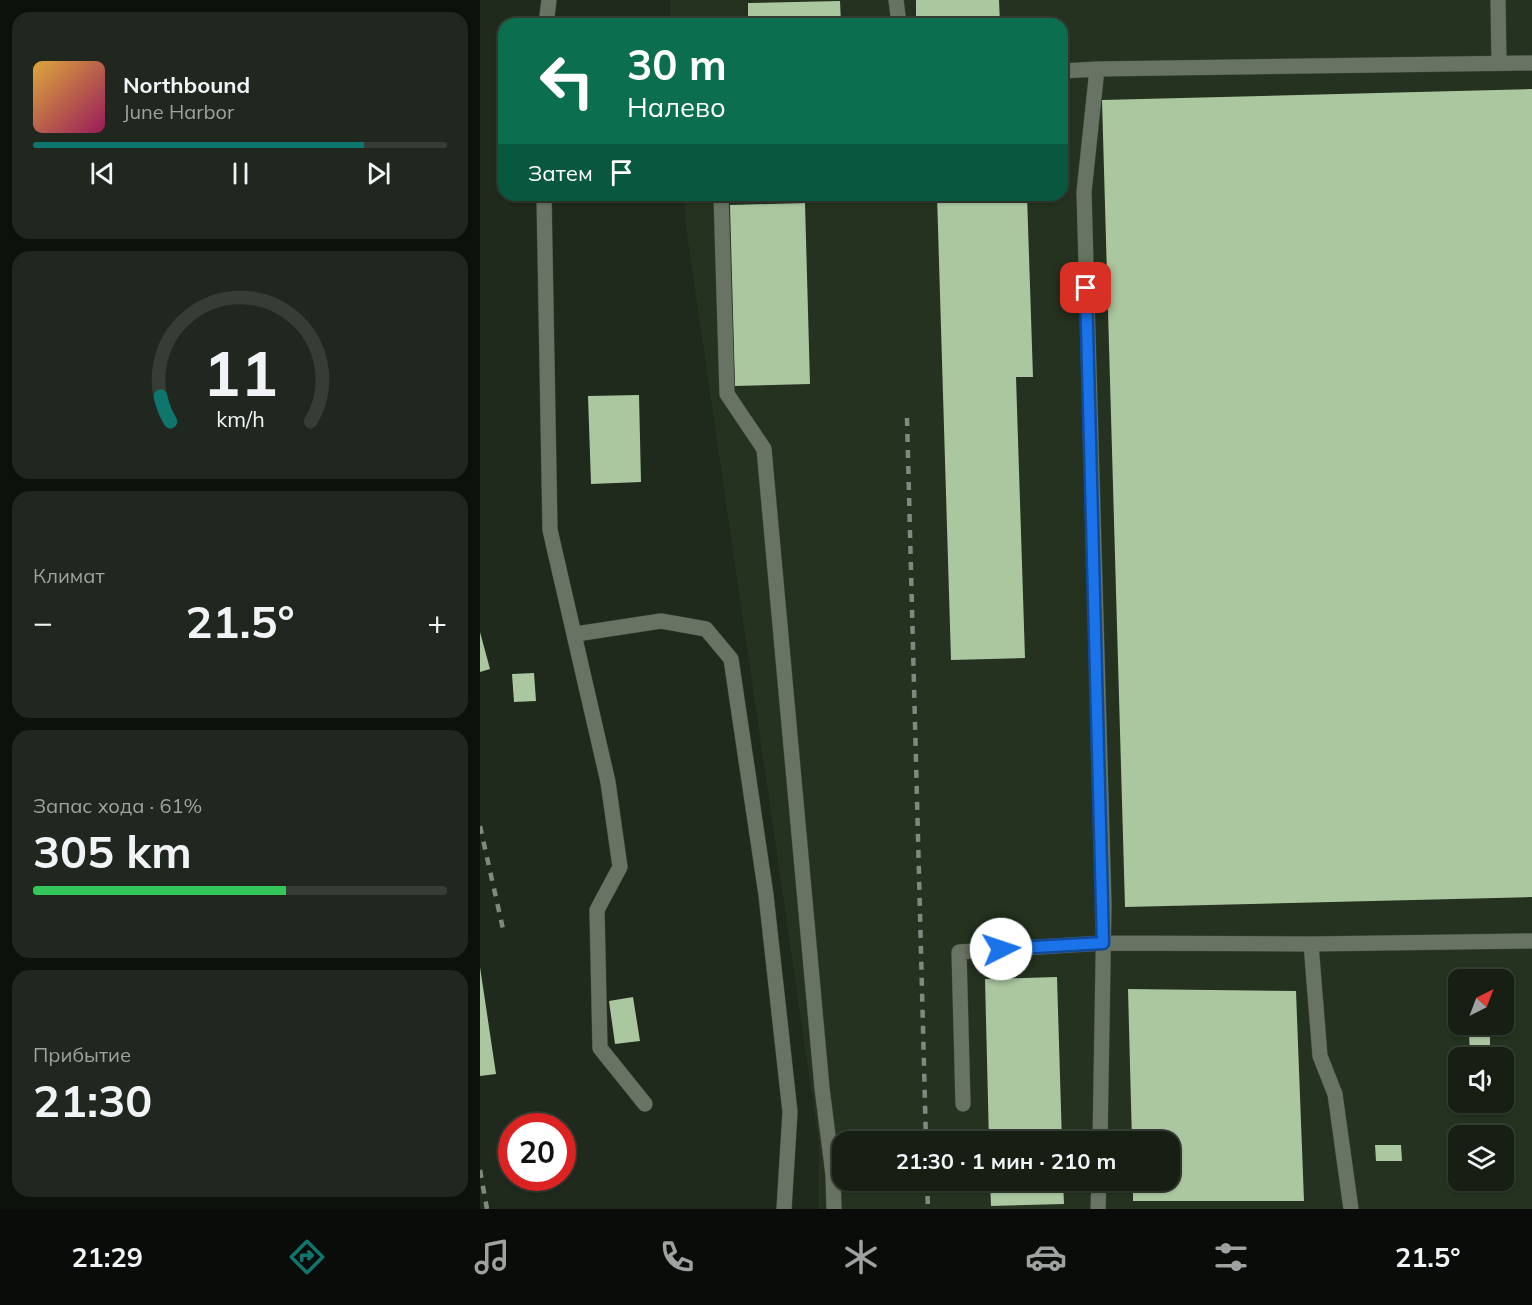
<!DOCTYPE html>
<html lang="ru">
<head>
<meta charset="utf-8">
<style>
	:root { --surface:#171f15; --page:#20271e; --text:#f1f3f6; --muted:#9ea2a0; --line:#363d34; --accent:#0f766e }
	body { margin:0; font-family:Mulish,sans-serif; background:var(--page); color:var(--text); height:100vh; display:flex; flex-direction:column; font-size:22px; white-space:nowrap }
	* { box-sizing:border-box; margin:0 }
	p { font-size:20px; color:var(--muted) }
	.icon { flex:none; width:33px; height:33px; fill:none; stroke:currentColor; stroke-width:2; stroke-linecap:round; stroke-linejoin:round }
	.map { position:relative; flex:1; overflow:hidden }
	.side { display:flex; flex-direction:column; gap:12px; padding:12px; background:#0d110c; width:480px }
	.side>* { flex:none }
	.hud { position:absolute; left:18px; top:18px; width:570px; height:183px; border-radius:18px; box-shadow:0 2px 4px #0004,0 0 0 2px var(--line); background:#0b6e4f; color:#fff; overflow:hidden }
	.needle { width:39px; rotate:42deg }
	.buttons { position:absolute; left:968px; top:969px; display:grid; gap:12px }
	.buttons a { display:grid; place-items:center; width:66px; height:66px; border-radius:12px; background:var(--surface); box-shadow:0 2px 4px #0004,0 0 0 2px var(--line); font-size:30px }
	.speed { position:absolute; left:18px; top:1113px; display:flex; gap:12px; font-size:30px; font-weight:700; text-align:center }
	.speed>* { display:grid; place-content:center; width:78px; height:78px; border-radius:50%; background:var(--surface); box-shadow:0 2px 4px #0004,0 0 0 2px var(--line); line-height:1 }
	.speed .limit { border:9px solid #d22; background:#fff; color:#111 }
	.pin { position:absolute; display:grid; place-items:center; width:51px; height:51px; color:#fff; margin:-26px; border-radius:12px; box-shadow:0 3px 9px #0006 }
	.me { position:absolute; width:66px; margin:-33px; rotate:86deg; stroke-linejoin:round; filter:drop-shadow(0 0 4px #0008) }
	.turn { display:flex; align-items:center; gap:21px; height:126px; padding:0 30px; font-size:27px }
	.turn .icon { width:78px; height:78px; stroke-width:2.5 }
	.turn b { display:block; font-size:42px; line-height:51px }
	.then { display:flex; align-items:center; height:57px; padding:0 30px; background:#0003; gap:12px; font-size:22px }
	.big { font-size:45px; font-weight:700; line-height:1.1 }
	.side .widget { flex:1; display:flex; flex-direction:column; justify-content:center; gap:9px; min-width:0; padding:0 21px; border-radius:18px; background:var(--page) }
	.side .dial { align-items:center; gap:0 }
	.dial svg { height:156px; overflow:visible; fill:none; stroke:var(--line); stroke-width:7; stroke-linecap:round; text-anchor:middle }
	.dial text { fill:var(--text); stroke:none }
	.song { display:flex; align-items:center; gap:18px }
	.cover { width:72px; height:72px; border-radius:9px; background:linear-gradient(135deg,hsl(40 70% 55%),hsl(330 70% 35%)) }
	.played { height:6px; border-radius:3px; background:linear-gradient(90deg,var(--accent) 80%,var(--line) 80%) }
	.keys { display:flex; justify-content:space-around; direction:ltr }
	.heat { display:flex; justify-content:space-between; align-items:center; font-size:33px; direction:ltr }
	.charge { height:9px; border-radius:4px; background:linear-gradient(90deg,#34c759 61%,var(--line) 0) }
	.trip { position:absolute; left:352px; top:1131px; width:348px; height:60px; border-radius:18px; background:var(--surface); box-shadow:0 2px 4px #0004,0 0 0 2px var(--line); font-weight:700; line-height:60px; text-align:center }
	.tabs { display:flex; height:96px; justify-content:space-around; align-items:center; background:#090c08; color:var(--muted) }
	.tabs .icon { width:42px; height:42px }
	.tabs .active { color:var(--accent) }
	.tabs b { font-size:27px; color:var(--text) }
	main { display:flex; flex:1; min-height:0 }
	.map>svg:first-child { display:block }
	.built { fill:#24321f; fill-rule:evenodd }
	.building { fill:#abc7a0 }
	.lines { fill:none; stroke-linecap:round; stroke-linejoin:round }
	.minor-casing { stroke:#3c463a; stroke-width:16 }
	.minor { stroke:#687363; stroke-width:15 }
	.rail { stroke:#81897f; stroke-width:4.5; stroke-dasharray:8 8; stroke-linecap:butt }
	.route-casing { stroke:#114b97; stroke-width:15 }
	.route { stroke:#1a73e8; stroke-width:10 }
</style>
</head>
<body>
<main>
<section class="side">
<div class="widget">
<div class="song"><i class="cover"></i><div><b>Northbound</b><p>June Harbor</p></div></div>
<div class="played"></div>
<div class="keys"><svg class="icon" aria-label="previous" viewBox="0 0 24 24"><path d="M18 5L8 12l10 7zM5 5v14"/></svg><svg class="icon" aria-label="pause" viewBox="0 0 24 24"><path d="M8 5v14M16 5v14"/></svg><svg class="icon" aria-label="next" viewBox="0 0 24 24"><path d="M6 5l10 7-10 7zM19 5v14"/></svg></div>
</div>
<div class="widget dial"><svg viewBox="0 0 100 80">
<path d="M14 69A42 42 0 1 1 86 69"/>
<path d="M14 69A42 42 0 0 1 9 56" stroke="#0f766e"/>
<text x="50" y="56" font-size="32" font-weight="700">11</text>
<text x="50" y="72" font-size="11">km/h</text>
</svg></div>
<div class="widget"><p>Климат</p>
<div class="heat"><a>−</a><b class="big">21.5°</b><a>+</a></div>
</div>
<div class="widget"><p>Запас хода · 61%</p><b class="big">305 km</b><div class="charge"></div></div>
<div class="widget"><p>Прибытие</p><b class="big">21:30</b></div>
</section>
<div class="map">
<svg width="1052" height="1209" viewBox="0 0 1052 1209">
	<rect width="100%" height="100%" fill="#1f291c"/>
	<path class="built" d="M190 0H1052V1209H339V1144L206 227 204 195H582V24H191ZM978 980H1023V1024H978ZM978 1058H1023V1102H978ZM978 1136H1023V1180H978ZM363 1142H690V1180H363Z"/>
	<path class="building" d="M436 0H519L520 24H436Z
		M360 1 361 24H268V3Z
		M1052 89V897L645 907 622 100Z
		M457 195H547L553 377H536L545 658 471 660Z
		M325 203 330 384 255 386 250 205Z
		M159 395 161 482 111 484 108 396Z
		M0 632 10 669 0 672Z
		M54 673 56 701 34 702 32 674Z
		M0 967 16 1074 0 1076Z
		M577 977 582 1142H509L505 979Z
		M648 989 816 991 824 1201H653V1180H690V1142H652Z
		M153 997 160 1041 135 1044 129 1001Z
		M989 1032H1010V1058H990Z
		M895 1145H921L922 1161H896Z
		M510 1180H583L584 1204 511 1206Z"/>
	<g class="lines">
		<g class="minor-casing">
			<path id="minor" d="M416 0 419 24
				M1018 0 1019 62
				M66 24 69 0
				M582 71 617 69
				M64 195 70 530 128 782 140 867 117 910 120 1048 165 1104
				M241 195 247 394 284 449 342 1088 353 1175 354 1209
				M96 634 181 621 226 629 251 659 286 895 310 1112 304 1209
				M831 944 840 1056 855 1094 871 1209
				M483 1104 479 952 623 943 831 944 1052 941
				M620 1142 624 905 604 192 617 69 1052 63
				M618 1209 619 1180"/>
		</g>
		<use href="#minor" class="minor"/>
		<path class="rail" d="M427 418 446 1142
			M0 826 23 929
			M0 1170 7 1209
			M447 1180 448 1209"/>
	</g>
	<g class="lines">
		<g class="route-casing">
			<path id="route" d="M521 949 623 943 606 288"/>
		</g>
		<use href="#route" class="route"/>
	</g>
</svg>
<div class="buttons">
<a><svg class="needle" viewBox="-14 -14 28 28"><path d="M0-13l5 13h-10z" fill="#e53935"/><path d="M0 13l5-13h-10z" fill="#9ea2a0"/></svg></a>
<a><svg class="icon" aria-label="sound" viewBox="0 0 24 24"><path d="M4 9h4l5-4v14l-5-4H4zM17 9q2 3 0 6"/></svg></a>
<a><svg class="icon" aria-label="layers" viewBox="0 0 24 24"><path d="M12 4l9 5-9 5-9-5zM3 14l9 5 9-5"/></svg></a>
</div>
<div class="speed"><div class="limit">20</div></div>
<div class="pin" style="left:606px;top:288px;background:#d93025"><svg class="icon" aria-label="arrive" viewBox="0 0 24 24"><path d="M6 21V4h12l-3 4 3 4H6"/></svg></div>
<svg class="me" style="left:521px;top:949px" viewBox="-20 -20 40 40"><circle r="19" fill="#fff"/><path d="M0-13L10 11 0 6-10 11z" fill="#1a73e8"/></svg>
<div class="trip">21:30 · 1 мин · 210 m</div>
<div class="hud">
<div class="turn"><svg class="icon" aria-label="left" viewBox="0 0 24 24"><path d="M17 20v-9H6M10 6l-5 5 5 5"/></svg><div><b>30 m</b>Налево</div></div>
<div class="then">Затем<svg class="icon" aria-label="arrive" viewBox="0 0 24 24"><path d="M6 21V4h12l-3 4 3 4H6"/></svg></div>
</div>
</div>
</main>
<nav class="tabs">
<b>21:29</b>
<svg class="icon active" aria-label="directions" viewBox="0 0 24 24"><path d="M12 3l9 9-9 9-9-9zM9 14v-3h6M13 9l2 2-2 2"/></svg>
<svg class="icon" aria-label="music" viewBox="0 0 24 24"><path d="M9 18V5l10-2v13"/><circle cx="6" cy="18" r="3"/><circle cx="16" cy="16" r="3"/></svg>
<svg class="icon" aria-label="phone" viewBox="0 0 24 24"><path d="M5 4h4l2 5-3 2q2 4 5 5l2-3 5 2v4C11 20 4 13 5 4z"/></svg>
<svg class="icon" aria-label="climate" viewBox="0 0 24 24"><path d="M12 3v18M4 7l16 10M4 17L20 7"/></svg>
<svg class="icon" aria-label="car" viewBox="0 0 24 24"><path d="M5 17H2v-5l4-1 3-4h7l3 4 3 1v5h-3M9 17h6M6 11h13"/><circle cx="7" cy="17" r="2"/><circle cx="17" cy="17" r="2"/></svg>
<svg class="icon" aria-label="filters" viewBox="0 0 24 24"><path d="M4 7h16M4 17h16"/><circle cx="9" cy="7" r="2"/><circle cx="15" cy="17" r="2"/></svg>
<b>21.5°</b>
</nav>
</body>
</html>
